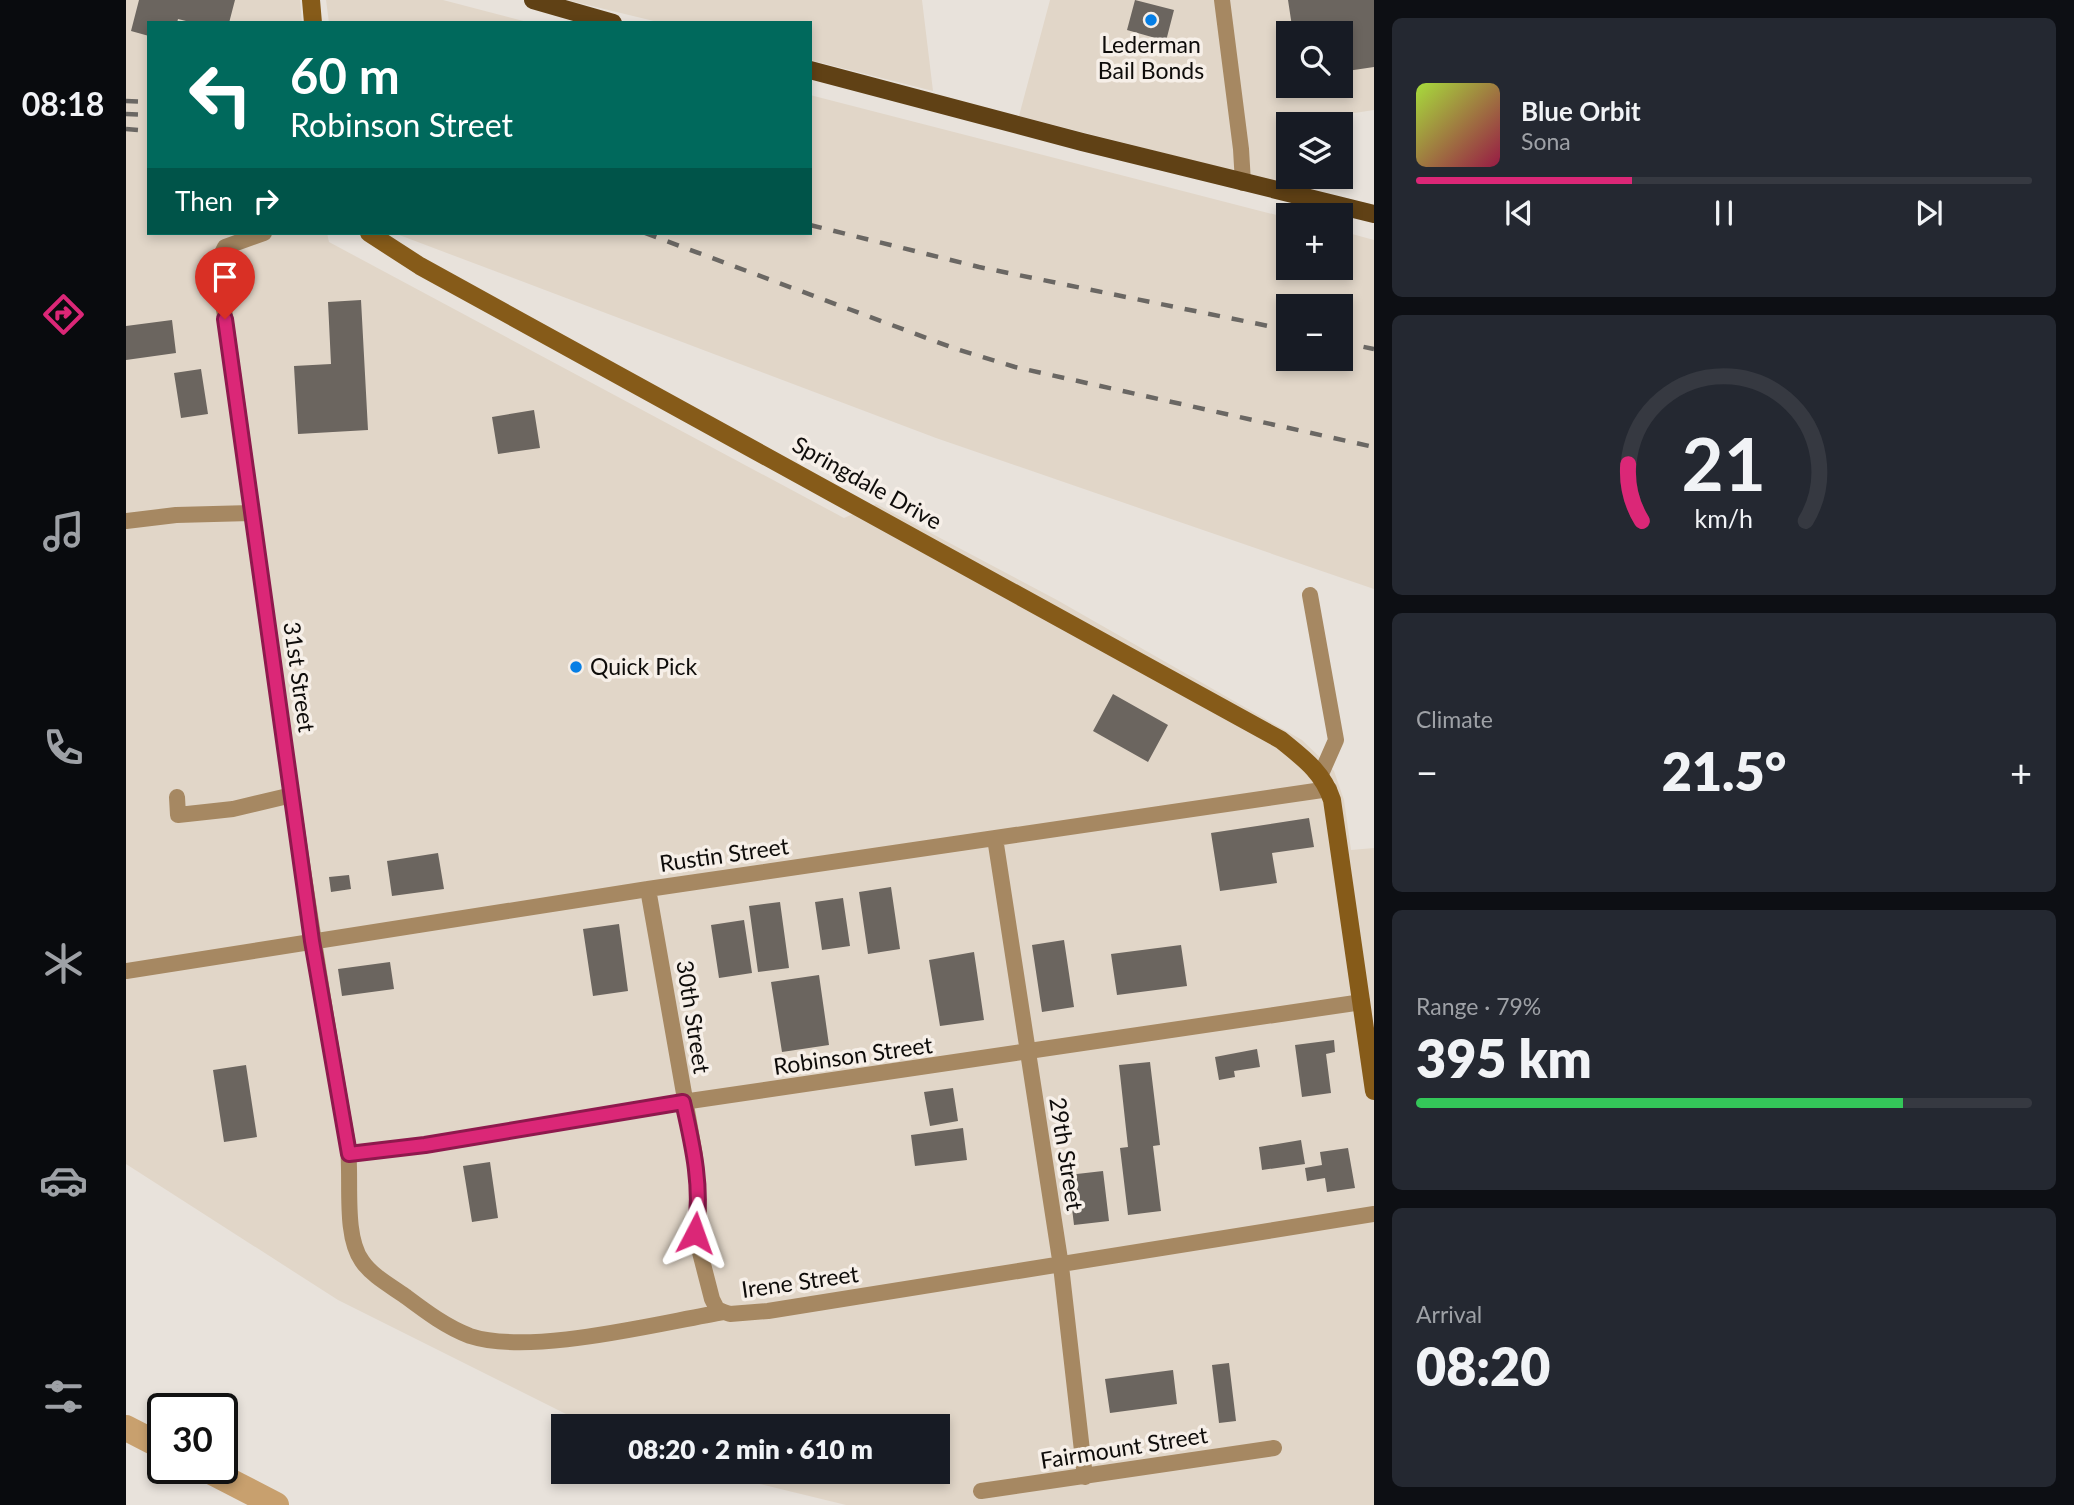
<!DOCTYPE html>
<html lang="en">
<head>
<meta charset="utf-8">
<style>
	:root { --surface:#171b24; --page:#242831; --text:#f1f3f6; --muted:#9ea1a6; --line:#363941; --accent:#db2777 }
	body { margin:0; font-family:Lato,sans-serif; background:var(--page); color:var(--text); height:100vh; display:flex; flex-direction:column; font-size:26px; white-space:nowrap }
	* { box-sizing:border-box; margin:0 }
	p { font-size:23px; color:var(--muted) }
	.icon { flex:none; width:38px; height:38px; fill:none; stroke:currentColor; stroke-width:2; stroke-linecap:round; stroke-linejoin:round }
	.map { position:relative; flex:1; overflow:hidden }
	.side { display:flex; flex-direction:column; gap:18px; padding:18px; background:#0d0f14; width:700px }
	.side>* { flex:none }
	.guide { position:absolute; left:21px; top:21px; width:665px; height:214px; border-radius:0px; box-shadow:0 4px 10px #0003; background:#00695c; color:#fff; overflow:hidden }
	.buttons { position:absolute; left:1150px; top:21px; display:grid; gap:14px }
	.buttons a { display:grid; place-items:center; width:77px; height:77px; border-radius:0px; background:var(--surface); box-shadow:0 4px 10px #0003; font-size:35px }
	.speed { position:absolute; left:21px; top:1393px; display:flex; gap:14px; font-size:35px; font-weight:700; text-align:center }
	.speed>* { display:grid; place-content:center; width:91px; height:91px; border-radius:50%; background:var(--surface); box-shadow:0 4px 10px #0003; line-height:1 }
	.speed .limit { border:4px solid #111; border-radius:10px; background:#fff; color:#111 }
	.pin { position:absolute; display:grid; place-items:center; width:60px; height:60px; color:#fff; margin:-72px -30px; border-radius:50% 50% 50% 0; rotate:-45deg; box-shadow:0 0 7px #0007 }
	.pin .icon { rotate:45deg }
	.me { position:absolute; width:77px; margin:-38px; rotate:4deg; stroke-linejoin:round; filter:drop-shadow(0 0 5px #0008) }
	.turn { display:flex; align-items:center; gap:24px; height:147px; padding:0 28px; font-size:32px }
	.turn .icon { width:91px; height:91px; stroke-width:2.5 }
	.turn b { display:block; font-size:49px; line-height:60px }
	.then { display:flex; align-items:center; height:66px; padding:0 28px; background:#0003; gap:14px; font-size:26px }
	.big { font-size:52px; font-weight:800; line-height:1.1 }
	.side .tile { flex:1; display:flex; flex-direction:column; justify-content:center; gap:10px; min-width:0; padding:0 24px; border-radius:10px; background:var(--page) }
	.side .dial { align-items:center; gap:0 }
	.dial svg { height:182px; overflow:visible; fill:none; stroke:var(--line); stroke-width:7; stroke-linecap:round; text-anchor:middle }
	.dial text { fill:var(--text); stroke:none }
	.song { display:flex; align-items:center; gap:21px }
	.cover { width:84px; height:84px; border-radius:10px; background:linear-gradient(135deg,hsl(80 70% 55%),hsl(340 70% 35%)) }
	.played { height:7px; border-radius:4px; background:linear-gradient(90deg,var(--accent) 35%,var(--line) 35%) }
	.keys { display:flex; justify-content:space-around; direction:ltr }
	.heat { display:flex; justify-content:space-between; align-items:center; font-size:38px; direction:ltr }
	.charge { height:10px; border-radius:5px; background:linear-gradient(90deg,#34c759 79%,var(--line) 0) }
	.trip { position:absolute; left:425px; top:1414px; width:399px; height:70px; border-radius:0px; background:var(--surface); box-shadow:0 4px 10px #0003; font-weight:800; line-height:70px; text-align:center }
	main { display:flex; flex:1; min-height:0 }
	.dock { display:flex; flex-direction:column; width:126px; justify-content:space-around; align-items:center; background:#090b0e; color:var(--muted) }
	.dock .icon { width:49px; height:49px }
	.dock .on { color:var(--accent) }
	.dock b { font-size:32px; color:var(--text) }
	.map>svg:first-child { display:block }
	.built { fill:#e1d6c8; fill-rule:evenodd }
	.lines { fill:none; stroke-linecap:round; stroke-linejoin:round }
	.river { stroke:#c8a06e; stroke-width:26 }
	.building { fill:#6b655f }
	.street { stroke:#a68862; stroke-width:16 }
	.secondary { stroke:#865b19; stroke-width:18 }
	.primary { stroke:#604115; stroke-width:18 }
	.rail { stroke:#6a6763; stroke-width:4.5; stroke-dasharray:12 12; stroke-linecap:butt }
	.route-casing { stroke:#8e194d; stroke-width:18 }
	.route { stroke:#db2777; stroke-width:12 }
	.poi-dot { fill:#057ee5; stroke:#f6efe8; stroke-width:2.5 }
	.labels { text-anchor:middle; stroke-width:7; stroke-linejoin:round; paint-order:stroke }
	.poi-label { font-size:23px; fill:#0e0c0a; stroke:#f6efe8 }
	.street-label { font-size:23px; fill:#0e0c0a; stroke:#f6efe8 }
</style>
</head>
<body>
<main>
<nav class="dock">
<b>08:18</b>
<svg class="icon on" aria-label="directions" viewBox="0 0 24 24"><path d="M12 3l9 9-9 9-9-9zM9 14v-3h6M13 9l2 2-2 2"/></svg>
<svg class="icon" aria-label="music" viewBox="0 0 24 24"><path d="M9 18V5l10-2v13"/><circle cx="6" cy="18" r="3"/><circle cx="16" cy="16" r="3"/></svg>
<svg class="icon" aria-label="phone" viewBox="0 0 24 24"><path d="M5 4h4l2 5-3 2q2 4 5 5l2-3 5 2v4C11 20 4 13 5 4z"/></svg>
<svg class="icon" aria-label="climate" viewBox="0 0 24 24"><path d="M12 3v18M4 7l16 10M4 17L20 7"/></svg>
<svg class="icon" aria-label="car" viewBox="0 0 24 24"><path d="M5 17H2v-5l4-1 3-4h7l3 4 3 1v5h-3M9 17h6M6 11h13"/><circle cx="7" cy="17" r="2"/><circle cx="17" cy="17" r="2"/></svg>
<svg class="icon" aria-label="filters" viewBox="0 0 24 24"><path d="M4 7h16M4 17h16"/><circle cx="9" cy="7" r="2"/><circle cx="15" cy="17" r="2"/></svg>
</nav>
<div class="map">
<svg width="1248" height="1505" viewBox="0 0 1248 1505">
	<rect width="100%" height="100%" fill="#e8e2db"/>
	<path class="built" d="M0 0H174L176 23H23V233H201L203 242 718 518 750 504 931 600 1176 740 1208 771 1218 800 1225 850 1248 848V1505H720L585 1472H812V1426H464L212 1300 0 1164Z
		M200 0H317L405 23H203Z
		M441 0H796L807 91 684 60V23H536Z
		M924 0H1248V110L1150 125 1155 183 893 116ZM1162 33H1214V86H1162Z
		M684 95 1162 218V268H1214L1215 231 1248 240V589L810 438 268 233H684ZM1214 306V359H1162V306Z"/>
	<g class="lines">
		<path class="river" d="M0 1428 37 1447
			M78 1468 150 1505"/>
	</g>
	<path class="building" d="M13 0H109L103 23H68L52 19 51 23H23V36L5 31Z
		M1009 0 1048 10 1040 41 1001 30Z
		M1162 0H1248V67L1214 72V33H1167Z
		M235 300 242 430 172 434 168 366 205 364 202 302Z
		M46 320 50 353 0 360V326Z
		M75 369 82 414 55 418 48 373Z
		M408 410 414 448 372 454 366 417Z
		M987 694 1042 725 1022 762 967 731Z
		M1183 818 1188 847 1146 853 1151 883 1094 891 1085 833Z
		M312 853 318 889 266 896 261 861Z
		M223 875 225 889 205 892 203 877Z
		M765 887 774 949 742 954 733 892Z
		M717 898 724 946 696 950 689 902Z
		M654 902 663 968 632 972 623 906Z
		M618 920 626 973 593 978 585 925Z
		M493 924 502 991 467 996 457 929Z
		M938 940 948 1007 916 1012 906 945Z
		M1055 945 1061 986 991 995 985 954Z
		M848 952 858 1020 814 1026 803 960Z
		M264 962 268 989 216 996 212 969Z
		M693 975 703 1045 656 1052 645 982Z
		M1208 1040 1209 1052 1200 1054 1205 1093 1176 1097 1169 1045Z
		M1131 1049 1134 1067 1108 1071 1109 1077 1093 1080 1089 1057Z
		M1024 1062 1034 1145 1027 1146 1035 1211 1002 1215 994 1148 1002 1147 993 1065Z
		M120 1065 131 1137 98 1142 87 1070Z
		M827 1088 832 1121 804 1126 798 1092Z
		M837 1128 841 1160 789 1166 785 1135Z
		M1175 1140 1179 1164 1136 1170 1133 1147Z
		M1222 1148 1229 1188 1201 1192 1199 1178 1181 1181 1179 1168 1196 1165 1194 1152Z
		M364 1162 372 1218 346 1222 337 1166Z
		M977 1171 983 1221 948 1225 942 1175Z
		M1103 1363 1110 1421 1093 1423 1086 1365Z
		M1047 1370 1051 1404 984 1413 979 1379Z"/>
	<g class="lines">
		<path class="street" d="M1096 0 1115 149 1117 183
			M138 233 99 247 93 259 94 281C135 567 170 854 221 1139 227 1173 216 1233 236 1261 246 1276 265 1286 279 1296 299 1311 320 1327 344 1336 405 1356 532 1323 598 1312L604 1314 642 1311 1248 1214
			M0 521 50 515 125 513
			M1184 595 1210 740 1195 774
			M51 797 52 815 107 809 166 795
			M869 838 935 1266 959 1477
			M522 889 569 1156 573 1211 569 1233 586 1299 591 1309 598 1312
			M0 971 522 889 1203 789
			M223 1154 299 1145 557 1102 1236 1002
			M855 1491 1148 1448"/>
		<path class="secondary" d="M185 0 187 23
			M243 233 294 266 1155 740C1177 758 1197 772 1206 800L1248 1091"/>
		<path class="primary" d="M407 0 487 23
			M684 70 956 142 1248 214"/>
		<path class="rail" d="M0 101 23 102
			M0 114 23 115
			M0 129 23 131
			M684 225 853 267 1162 330
			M519 233 830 349 889 367 1248 447
			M1214 342 1248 349"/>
	</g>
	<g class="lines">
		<g class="route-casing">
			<path id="route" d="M99 319 186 941 223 1154 299 1145 557 1102C567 1146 577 1189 569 1233"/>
		</g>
		<use href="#route" class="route"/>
	</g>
	<g class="poi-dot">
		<circle cx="1025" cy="20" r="7"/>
		<circle cx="450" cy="667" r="7"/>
	</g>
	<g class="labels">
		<g class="poi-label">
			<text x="1025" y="53">Lederman<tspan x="1025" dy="26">Bail Bonds</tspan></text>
			<text x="464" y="675" text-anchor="start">Quick Pick</text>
		</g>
		<g class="street-label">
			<text transform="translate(741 483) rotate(29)" y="8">Springdale Drive</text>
			<text transform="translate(173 677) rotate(82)" y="8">31st Street</text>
			<text transform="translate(598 855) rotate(-8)" y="8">Rustin Street</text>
			<text transform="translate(567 1017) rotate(81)" y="8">30th Street</text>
			<text transform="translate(727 1056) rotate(-8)" y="8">Robinson Street</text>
			<text transform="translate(940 1154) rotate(81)" y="8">29th Street</text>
			<text transform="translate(674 1282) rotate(-8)" y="8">Irene Street</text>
			<text transform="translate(998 1448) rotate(-9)" y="8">Fairmount Street</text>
		</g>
	</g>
</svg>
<div class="buttons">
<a><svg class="icon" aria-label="search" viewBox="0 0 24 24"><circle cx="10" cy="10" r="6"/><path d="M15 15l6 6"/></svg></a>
<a><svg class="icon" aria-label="layers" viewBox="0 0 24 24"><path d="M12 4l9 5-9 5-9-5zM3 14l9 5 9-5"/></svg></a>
<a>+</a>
<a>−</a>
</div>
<div class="speed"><div class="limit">30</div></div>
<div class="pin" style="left:99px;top:319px;background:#d93025"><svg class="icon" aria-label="arrive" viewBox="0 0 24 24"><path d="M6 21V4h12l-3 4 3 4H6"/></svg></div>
<svg class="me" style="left:569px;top:1233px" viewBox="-20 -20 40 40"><path d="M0-17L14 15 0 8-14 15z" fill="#db2777" stroke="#fff" stroke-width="4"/></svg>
<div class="trip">08:20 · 2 min · 610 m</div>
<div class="guide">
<div class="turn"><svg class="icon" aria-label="left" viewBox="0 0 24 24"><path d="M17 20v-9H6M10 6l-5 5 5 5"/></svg><div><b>60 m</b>Robinson Street</div></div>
<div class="then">Then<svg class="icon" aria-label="right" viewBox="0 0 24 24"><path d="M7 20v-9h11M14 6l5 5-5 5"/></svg></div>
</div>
</div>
<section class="side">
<div class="tile">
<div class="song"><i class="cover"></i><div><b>Blue Orbit</b><p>Sona</p></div></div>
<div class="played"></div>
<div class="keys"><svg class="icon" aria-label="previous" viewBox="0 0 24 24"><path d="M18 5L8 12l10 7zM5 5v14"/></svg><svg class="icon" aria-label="pause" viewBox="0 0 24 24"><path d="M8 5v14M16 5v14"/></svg><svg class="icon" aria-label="next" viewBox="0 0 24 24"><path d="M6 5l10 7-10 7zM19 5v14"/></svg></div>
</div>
<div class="tile dial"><svg viewBox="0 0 100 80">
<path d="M14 69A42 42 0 1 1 86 69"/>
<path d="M14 69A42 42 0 0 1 8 44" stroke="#db2777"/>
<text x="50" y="56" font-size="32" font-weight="700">21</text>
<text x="50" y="72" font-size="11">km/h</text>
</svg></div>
<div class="tile"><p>Climate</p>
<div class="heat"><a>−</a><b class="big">21.5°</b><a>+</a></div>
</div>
<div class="tile"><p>Range · 79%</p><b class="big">395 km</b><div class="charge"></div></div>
<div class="tile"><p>Arrival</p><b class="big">08:20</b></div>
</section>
</main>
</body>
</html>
